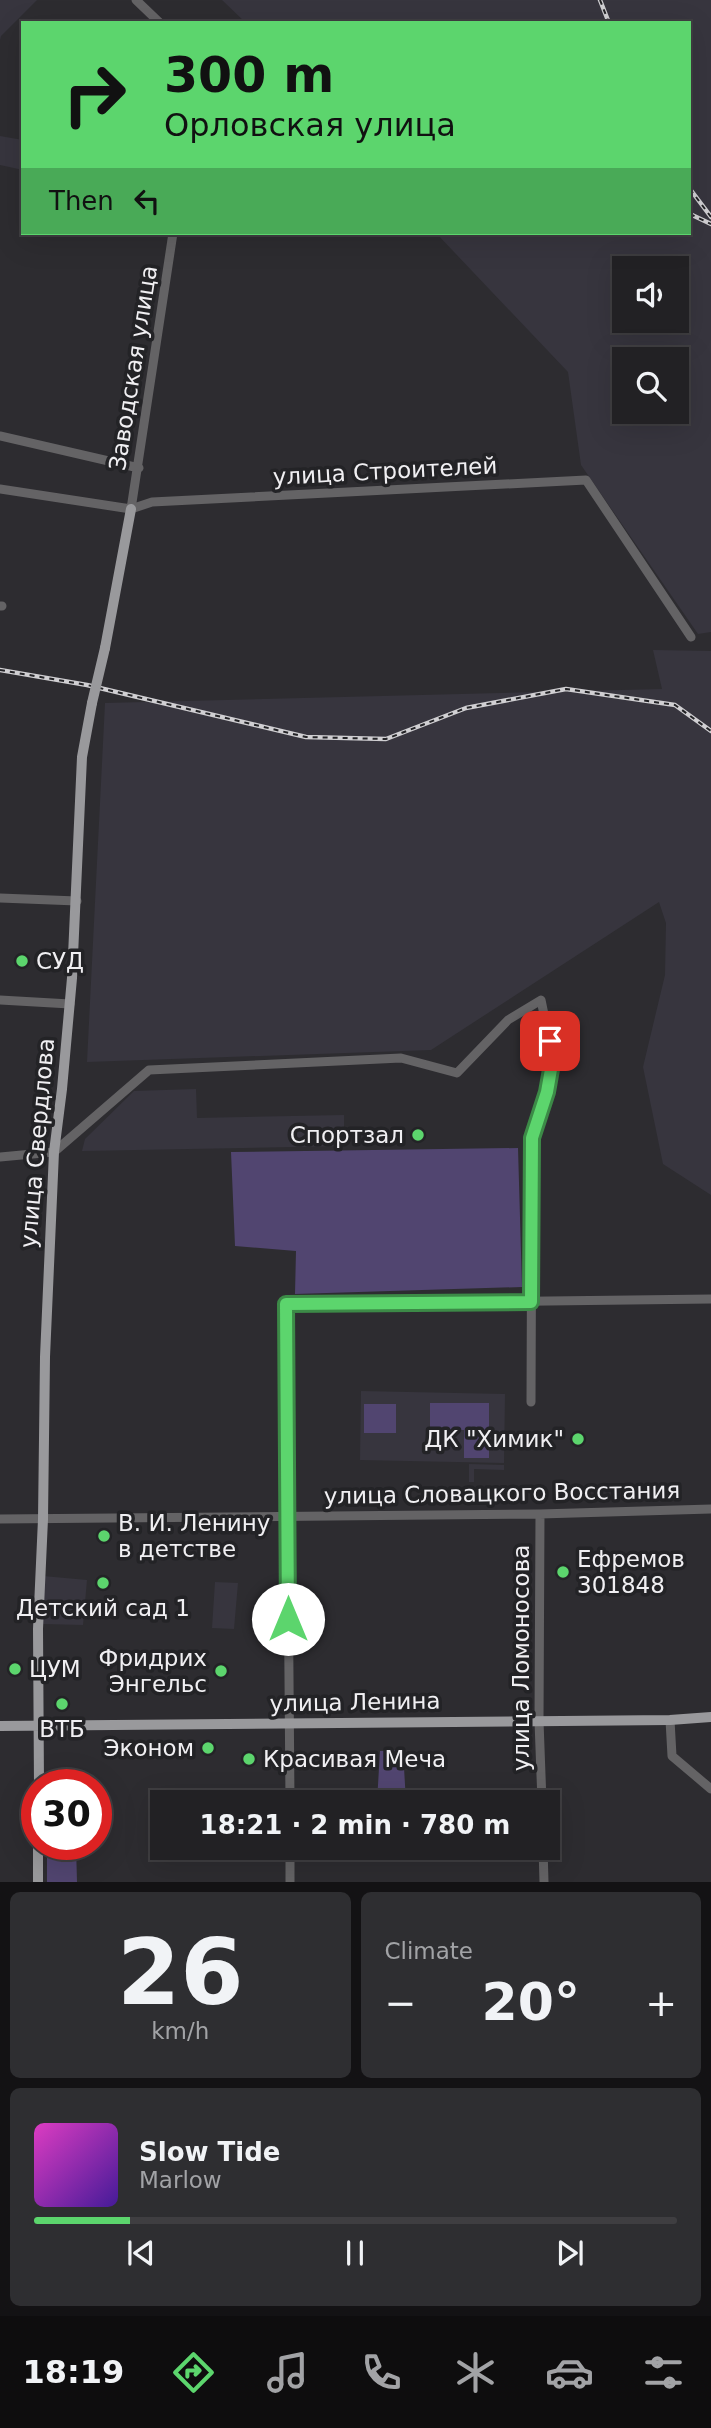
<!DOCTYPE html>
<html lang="en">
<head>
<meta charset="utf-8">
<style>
	:root { --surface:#222124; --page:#2e2e31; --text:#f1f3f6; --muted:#a2a3a6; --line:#3f3e41; --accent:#5cd56d }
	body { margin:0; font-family:"DejaVu Sans",sans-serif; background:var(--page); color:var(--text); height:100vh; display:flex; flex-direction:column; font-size:26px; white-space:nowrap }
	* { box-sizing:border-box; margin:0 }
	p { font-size:23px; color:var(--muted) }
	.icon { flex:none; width:38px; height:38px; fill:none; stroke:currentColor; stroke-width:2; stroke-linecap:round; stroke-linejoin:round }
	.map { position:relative; height:1882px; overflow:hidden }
	.panel { display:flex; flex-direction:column; gap:10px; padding:10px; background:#131214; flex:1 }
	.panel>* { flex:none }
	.guide { position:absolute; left:21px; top:21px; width:670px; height:214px; border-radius:0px; box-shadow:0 7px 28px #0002,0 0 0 2px var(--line); background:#5cd56d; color:#111; overflow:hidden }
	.fabs { position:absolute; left:612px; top:256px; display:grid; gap:14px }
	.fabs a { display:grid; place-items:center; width:77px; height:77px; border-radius:0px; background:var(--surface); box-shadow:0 7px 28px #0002,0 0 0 2px var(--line); font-size:35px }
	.speed { position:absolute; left:21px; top:1769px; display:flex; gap:14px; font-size:35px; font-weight:700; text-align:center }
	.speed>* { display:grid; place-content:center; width:91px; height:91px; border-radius:50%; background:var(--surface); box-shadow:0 7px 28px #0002,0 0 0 2px var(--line); line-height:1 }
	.speed .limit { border:10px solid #d22; background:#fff; color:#111 }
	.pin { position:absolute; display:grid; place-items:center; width:60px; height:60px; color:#fff; margin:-30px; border-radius:14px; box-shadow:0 4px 10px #0006 }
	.me { position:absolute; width:77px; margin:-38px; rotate:0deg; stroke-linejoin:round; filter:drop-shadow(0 0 5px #0008) }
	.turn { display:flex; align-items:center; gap:24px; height:147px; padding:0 28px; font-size:32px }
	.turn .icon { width:91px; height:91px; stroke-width:2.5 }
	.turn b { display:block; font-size:49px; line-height:60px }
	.then { display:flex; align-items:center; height:66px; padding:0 28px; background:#0003; gap:14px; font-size:26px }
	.big { font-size:52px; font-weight:600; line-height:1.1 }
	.panel .widget { flex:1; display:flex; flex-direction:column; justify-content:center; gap:10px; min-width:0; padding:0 24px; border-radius:10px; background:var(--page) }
	.panel .dial { align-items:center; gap:0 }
	.dial b { font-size:91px; line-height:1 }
	.song { display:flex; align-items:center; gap:21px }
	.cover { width:84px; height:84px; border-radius:10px; background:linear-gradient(135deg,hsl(310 70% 55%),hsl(260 70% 35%)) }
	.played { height:7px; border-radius:4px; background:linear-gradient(90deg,var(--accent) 15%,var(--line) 15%) }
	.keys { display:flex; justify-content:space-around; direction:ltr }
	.heat { display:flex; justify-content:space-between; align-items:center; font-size:38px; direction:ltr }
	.panel .tiles { flex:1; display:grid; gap:10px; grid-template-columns:1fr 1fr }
	.widget:last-child { grid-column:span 2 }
	.trip { position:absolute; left:150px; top:1790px; width:410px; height:70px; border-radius:0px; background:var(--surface); box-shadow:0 7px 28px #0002,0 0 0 2px var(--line); font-weight:600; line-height:70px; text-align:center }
	.dock { display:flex; height:112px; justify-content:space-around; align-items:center; background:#0e0d0e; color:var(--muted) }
	.dock .icon { width:49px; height:49px }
	.dock .selected { color:var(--accent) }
	.dock b { font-size:32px; color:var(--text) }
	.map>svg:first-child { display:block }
	.built { fill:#37353e; fill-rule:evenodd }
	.green { fill:#514570 }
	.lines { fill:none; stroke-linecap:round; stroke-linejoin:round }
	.minor { stroke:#646365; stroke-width:9 }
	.major { stroke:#99999c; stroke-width:10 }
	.rail-casing { stroke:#d0cfd2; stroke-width:4.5 }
	.rail { stroke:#232326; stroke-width:2; stroke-dasharray:5; stroke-linecap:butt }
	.major-bridge { stroke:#99999c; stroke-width:10 }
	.route-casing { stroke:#3c8a47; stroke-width:18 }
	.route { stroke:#5cd56d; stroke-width:12 }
	.poi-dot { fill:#5cd56d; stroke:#232326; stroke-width:2.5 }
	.labels { text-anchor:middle; stroke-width:7; stroke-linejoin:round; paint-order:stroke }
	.street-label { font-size:23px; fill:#f0eff2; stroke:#232326 }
	.poi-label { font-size:23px; fill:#f0eff2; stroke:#232326; text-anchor:start }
</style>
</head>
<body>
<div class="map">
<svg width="711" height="1882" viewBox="0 0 711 1882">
	<rect width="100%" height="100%" fill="#2d2c30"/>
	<path class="built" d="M0 0H37L1 36 0 40Z
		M222 0H711V632L698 634 581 465 568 372 436 233H690V23H246ZM625 268H677V320H625ZM625 359H677V411H625Z
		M0 136 23 140V170L0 165Z
		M653 650 711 651V1195L663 1164 643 1067 665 975 666 923 659 902 431 1050 87 1062 105 703 662 689Z
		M196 1089 197 1118 344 1115V1146L82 1151 85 1139 134 1091Z
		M361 1391 505 1394 504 1463 360 1460Z
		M469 1464 504 1465V1470L474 1469V1482H469Z
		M43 1576 87 1580 83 1625 43 1624Z
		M215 1582 238 1583 234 1629 212 1628Z"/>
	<path class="green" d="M518 1148 522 1287 295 1294 296 1251 235 1246 231 1152Z
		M430 1403H489V1458H464V1430H430Z
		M364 1404H396V1433H364Z
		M403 1750 406 1802H377L380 1751Z
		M47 1845H76L77 1882H47Z"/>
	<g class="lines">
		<path class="minor" d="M136 0 160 23
			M0 436 139 468
			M0 489 131 509 152 502 586 480 691 637
			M131 509 173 233
			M0 606H2
			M0 898 77 901
			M0 1000 70 1004
			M0 1157 54 1152 149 1070 401 1058 457 1073 508 1020 541 1000 553 1058 547 1092 532 1137 531 1402
			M540 1514 539 1721 542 1802
			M0 1519 540 1514 711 1509
			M670 1720 672 1756 711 1789
			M290 1802 286 1304 711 1299
			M290 1848V1882
			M543 1848 544 1882"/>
		<path class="major" d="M105 648 131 509
			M0 1726 670 1720 711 1717
			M39 1785 38 1629 43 1519 45 1357 54 1152 62 1089 72 978 82 757 92 703
			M38 1882V1844"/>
		<g class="rail-casing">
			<path id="rail" d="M600 0 609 23
				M690 189 711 217
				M690 214 711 224
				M0 670 87 685 306 737 386 739 466 708 566 689 675 705 711 731"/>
		</g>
		<use href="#rail" class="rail"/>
		<path class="major-bridge" d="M92 703 105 648"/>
	</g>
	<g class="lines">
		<g class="route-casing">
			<path id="route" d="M288 1619 286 1304 531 1302 532 1138 547 1092 553 1058 550 1041"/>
		</g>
		<use href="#route" class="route"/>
	</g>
	<g class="poi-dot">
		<circle cx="22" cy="961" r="7"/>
		<circle cx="418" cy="1135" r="7"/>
		<circle cx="578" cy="1439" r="7"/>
		<circle cx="104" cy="1536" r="7"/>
		<circle cx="563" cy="1572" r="7"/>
		<circle cx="103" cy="1583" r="7"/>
		<circle cx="15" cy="1669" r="7"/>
		<circle cx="221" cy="1671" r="7"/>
		<circle cx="62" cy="1704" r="7"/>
		<circle cx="208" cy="1748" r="7"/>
		<circle cx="249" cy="1759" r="7"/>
	</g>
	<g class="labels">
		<g class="street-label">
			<text transform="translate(133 368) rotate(-81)" y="8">Заводская улица</text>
			<text transform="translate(385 471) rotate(-3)" y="8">улица Строителей</text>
			<text transform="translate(37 1143) rotate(-85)" y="8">улица Свердлова</text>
			<text transform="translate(502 1493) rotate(-1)" y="8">улица Словацкого Восстания</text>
			<text transform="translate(521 1658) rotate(-90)" y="8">улица Ломоносова</text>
			<text transform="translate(355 1702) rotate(-1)" y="8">улица Ленина</text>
		</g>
		<g class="poi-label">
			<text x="36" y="969">СУД</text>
			<text x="404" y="1143" text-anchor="end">Спортзал</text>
			<text x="564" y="1447" text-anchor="end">ДК "Химик"</text>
			<text x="118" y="1531">В. И. Ленину<tspan x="118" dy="26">в детстве</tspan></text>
			<text x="577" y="1567">Ефремов<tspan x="577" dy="26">301848</tspan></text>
			<text x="103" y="1616" text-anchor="middle">Детский сад 1</text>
			<text x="207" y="1666" text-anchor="end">Фридрих<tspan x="207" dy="26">Энгельс</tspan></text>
			<text x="29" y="1677">ЦУМ</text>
			<text x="62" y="1737" text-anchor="middle">ВТБ</text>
			<text x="194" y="1756" text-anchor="end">Эконом</text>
			<text x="263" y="1767">Красивая Меча</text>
		</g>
	</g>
</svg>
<div class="fabs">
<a><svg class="icon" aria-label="sound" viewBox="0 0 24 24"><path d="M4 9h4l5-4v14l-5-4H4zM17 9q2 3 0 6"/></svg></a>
<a><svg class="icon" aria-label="search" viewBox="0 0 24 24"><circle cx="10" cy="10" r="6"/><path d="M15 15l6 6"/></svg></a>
</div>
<div class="speed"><div class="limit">30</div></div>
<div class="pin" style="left:550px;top:1041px;background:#d93025"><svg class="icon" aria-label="arrive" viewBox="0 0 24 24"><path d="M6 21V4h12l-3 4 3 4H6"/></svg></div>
<svg class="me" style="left:288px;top:1619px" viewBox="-20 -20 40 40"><circle r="19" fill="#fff"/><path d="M0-13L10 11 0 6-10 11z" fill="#5cd56d"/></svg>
<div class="trip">18:21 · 2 min · 780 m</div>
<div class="guide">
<div class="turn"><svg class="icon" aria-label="right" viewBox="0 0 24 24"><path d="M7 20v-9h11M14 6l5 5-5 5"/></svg><div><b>300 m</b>Орловская улица</div></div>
<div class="then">Then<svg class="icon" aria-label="left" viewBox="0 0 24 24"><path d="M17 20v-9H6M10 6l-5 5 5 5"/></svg></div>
</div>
</div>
<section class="panel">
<div class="tiles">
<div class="widget dial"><b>26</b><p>km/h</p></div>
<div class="widget"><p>Climate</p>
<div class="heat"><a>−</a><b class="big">20°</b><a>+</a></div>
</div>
<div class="widget">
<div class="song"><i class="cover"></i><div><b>Slow Tide</b><p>Marlow</p></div></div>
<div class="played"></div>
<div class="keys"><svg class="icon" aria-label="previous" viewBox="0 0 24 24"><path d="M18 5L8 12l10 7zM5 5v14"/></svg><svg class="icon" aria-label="pause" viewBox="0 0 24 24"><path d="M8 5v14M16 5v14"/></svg><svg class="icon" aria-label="next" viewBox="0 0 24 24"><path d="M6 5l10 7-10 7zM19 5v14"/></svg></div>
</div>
</div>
</section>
<nav class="dock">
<b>18:19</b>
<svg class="icon selected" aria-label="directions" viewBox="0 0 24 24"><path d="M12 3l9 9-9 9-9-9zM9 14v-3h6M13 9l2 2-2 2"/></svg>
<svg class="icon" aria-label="music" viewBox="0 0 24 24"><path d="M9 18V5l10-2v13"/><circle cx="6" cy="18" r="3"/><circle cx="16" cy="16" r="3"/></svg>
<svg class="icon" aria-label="phone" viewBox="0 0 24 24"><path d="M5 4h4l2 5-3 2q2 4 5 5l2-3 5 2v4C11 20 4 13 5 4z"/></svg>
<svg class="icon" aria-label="climate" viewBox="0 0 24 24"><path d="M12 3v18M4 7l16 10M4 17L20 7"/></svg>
<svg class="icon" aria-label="car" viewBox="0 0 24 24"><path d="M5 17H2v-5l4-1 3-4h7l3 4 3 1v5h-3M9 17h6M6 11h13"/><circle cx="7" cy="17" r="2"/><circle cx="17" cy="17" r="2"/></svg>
<svg class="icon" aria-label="filters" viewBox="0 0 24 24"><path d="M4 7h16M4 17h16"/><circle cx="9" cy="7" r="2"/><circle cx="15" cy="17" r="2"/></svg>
</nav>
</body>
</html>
